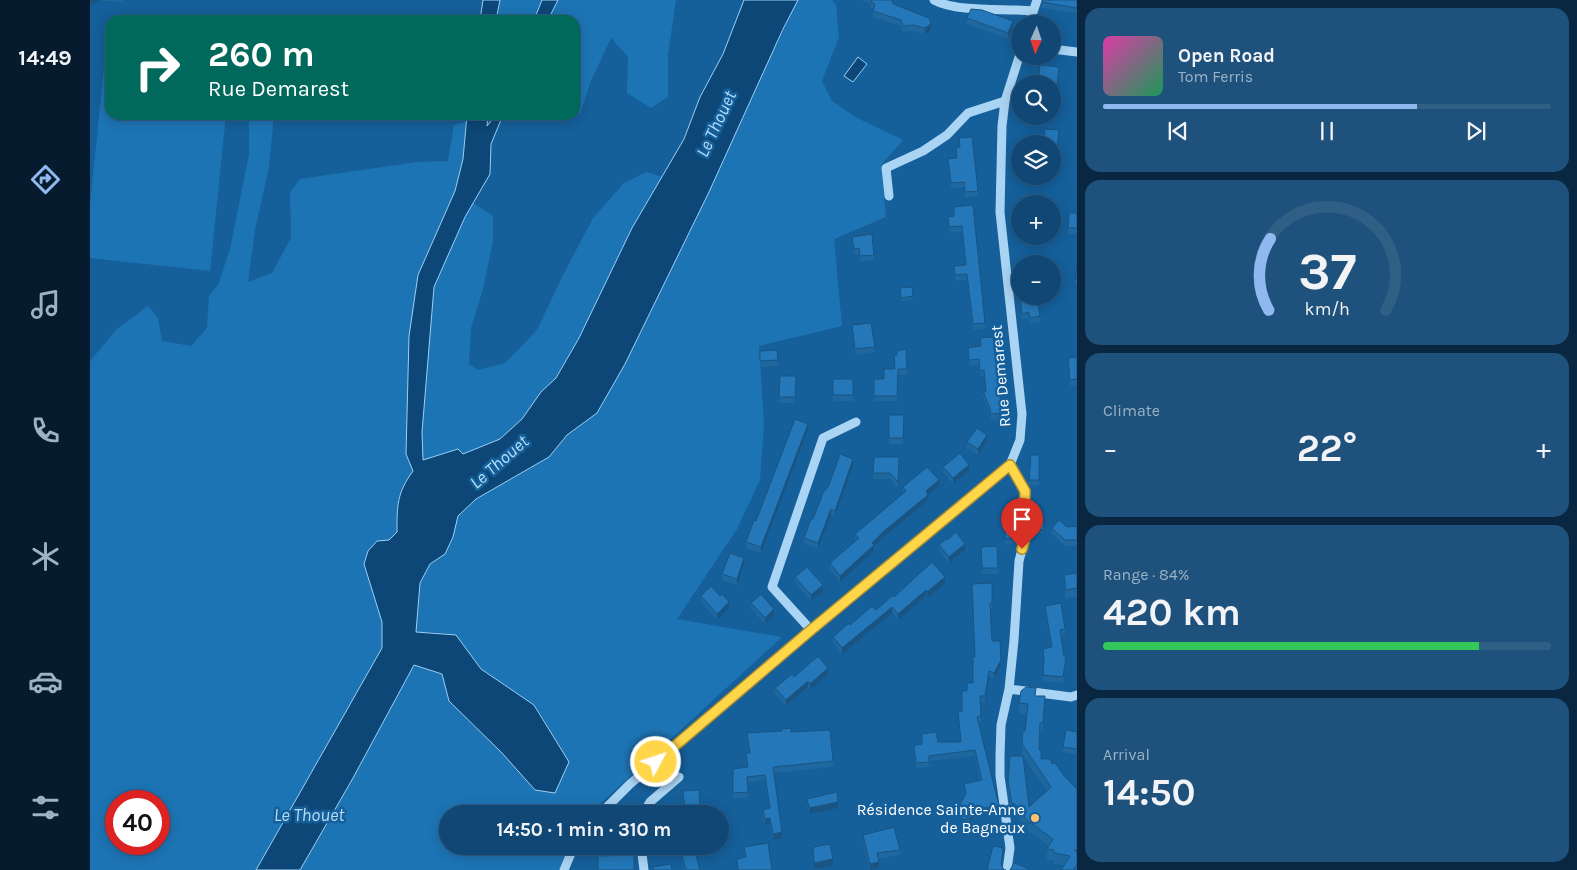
<!DOCTYPE html>
<html lang="en">
<head>
<meta charset="utf-8">
<style>
	:root { --surface:#104774; --page:#1e517c; --text:#f1f3f6; --muted:#9cb2c5; --line:#305f86; --accent:#90b9f0 }
	body { margin:0; font-family:Karla,sans-serif; background:var(--page); color:var(--text); height:100vh; display:flex; flex-direction:column; font-size:19px; white-space:nowrap }
	* { box-sizing:border-box; margin:0 }
	p { font-size:16px; color:var(--muted) }
	.icon { flex:none; width:28px; height:28px; fill:none; stroke:currentColor; stroke-width:2; stroke-linecap:round; stroke-linejoin:round }
	.map { position:relative; flex:1; overflow:hidden }
	.side { display:flex; flex-direction:column; gap:8px; padding:8px; background:#092740; width:500px }
	.side>* { flex:none }
	.top-card { position:absolute; left:15px; top:15px; width:475px; height:105px; border-radius:15px; box-shadow:0 2px 12px #0003,0 0 0 1px var(--line); background:#00695c; color:#fff; overflow:hidden }
	.needle { width:32px; rotate:183deg }
	.tools { position:absolute; left:921px; top:15px; display:grid; gap:10px }
	.tools a { display:grid; place-items:center; width:50px; height:50px; border-radius:50%; background:var(--surface); box-shadow:0 2px 12px #0003,0 0 0 1px var(--line); font-size:25px }
	.speed { position:absolute; left:15px; top:790px; display:flex; gap:10px; font-size:25px; font-weight:700; text-align:center }
	.speed>* { display:grid; place-content:center; width:65px; height:65px; border-radius:50%; background:var(--surface); box-shadow:0 2px 12px #0003,0 0 0 1px var(--line); line-height:1 }
	.speed .limit { border:8px solid #d22; background:#fff; color:#111 }
	.pin { position:absolute; display:grid; place-items:center; width:42px; height:42px; color:#fff; margin:-51px -21px; border-radius:50% 50% 50% 0; rotate:-45deg; box-shadow:0 0 5px #0007 }
	.pin .icon { rotate:45deg }
	.me { position:absolute; width:55px; margin:-28px; rotate:50deg; stroke-linejoin:round; filter:drop-shadow(0 0 4px #0008) }
	.turn { display:flex; align-items:center; gap:18px; height:105px; padding:0 20px; font-size:22px }
	.turn .icon { width:65px; height:65px; stroke-width:2.5 }
	.turn b { display:block; font-size:35px; line-height:42px }
	.big { font-size:38px; font-weight:700; line-height:1.1 }
	.side .tile { flex:1; display:flex; flex-direction:column; justify-content:center; gap:8px; min-width:0; padding:0 18px; border-radius:15px; background:var(--page) }
	.side .dial { align-items:center; gap:0 }
	.dial svg { height:130px; overflow:visible; fill:none; stroke:var(--line); stroke-width:7; stroke-linecap:round; text-anchor:middle }
	.dial text { fill:var(--text); stroke:none }
	.song { display:flex; align-items:center; gap:15px }
	.cover { width:60px; height:60px; border-radius:8px; background:linear-gradient(135deg,hsl(320 70% 55%),hsl(150 70% 35%)) }
	.played { height:5px; border-radius:2px; background:linear-gradient(90deg,var(--accent) 70%,var(--line) 70%) }
	.keys { display:flex; justify-content:space-around; direction:ltr }
	.heat { display:flex; justify-content:space-between; align-items:center; font-size:28px; direction:ltr }
	.charge { height:8px; border-radius:4px; background:linear-gradient(90deg,#34c759 84%,var(--line) 0) }
	.trip { position:absolute; left:349px; top:805px; width:290px; height:50px; border-radius:25px; background:var(--surface); box-shadow:0 2px 12px #0003,0 0 0 1px var(--line); font-weight:700; line-height:50px; text-align:center }
	main { display:flex; flex:1; min-height:0 }
	.dock { display:flex; flex-direction:column; width:90px; justify-content:space-around; align-items:center; background:#061c2e; color:var(--muted) }
	.dock .icon { width:35px; height:35px }
	.dock .on { color:var(--accent) }
	.dock b { font-size:22px; color:var(--text) }
	.map>svg:first-child { display:block }
	.green { fill:#1d74b4; fill-rule:evenodd }
	.water { fill:#0d4777; stroke:#9cd0f5 }
	.lines { fill:none; stroke-linecap:round; stroke-linejoin:round }
	.minor { stroke:#aad4f3; stroke-width:9 }
	.wall { fill:#1f679f }
	.shaded-wall { fill:#195482 }
	.building { fill:#2478b9; stroke:#195482 }
	.route-casing { stroke:#a68a30; stroke-width:12 }
	.route { stroke:#ffd54a; stroke-width:9 }
	.poi-dot { fill:#ffc26b; stroke:#155f9a; stroke-width:2 }
	.labels { text-anchor:middle; stroke-width:5; stroke-linejoin:round; paint-order:stroke }
	.street-label { font-size:16px; fill:#fff; stroke:#155f9a }
	.poi-label { font-size:16px; fill:#fff; stroke:#155f9a; text-anchor:end }
	.water-label { font-size:18px; font-style:italic; fill:#b6ddf9; stroke:#155f9a }
</style>
</head>
<body>
<main>
<nav class="dock">
<b>14:49</b>
<svg class="icon on" aria-label="directions" viewBox="0 0 24 24"><path d="M12 3l9 9-9 9-9-9zM9 14v-3h6M13 9l2 2-2 2"/></svg>
<svg class="icon" aria-label="music" viewBox="0 0 24 24"><path d="M9 18V5l10-2v13"/><circle cx="6" cy="18" r="3"/><circle cx="16" cy="16" r="3"/></svg>
<svg class="icon" aria-label="phone" viewBox="0 0 24 24"><path d="M5 4h4l2 5-3 2q2 4 5 5l2-3 5 2v4C11 20 4 13 5 4z"/></svg>
<svg class="icon" aria-label="climate" viewBox="0 0 24 24"><path d="M12 3v18M4 7l16 10M4 17L20 7"/></svg>
<svg class="icon" aria-label="car" viewBox="0 0 24 24"><path d="M5 17H2v-5l4-1 3-4h7l3 4 3 1v5h-3M9 17h6M6 11h13"/><circle cx="7" cy="17" r="2"/><circle cx="17" cy="17" r="2"/></svg>
<svg class="icon" aria-label="filters" viewBox="0 0 24 24"><path d="M4 7h16M4 17h16"/><circle cx="9" cy="7" r="2"/><circle cx="15" cy="17" r="2"/></svg>
</nav>
<div class="map">
<svg width="987" height="870" viewBox="0 0 987 870">
	<rect width="100%" height="100%" fill="#155f9a"/>
	<path class="green" d="M410 0H586L578 55V97L561 108 537 93 538 57 521 38 501 81 490 114 485 115V20H406Z
		M708 0H742L746 5 749 37 732 81 742 101 767 118 813 140 791 165 796 217 744 239 752 326 669 346 674 424 670 480 647 529 587 619 692 637 499 814H358V846H478L469 870H0V361L26 330 58 306 68 318 72 341 101 346 117 328 119 296 128 285 140 249 159 154V115H184L179 167 165 230 158 282 182 273 201 238 200 193 210 179 327 162 358 161 364 125 376 122 373 159 365 191 403 216V241L393 289 381 328 379 364 388 370 415 363 447 330 472 277 503 218 534 183 557 172 572 177 542 228 489 338 466 378 451 392 432 419 410 439 372 454 368 449 335 460 317 454 323 471C307 493 307 505 307 532L274 564 292 622V648L323 665 352 674 359 701 412 753 445 790 479 762 445 705 391 669 366 635 343 632H326L330 583 340 564 355 554 363 537 368 516 386 499 459 457 477 435 507 413ZM26 801H69V844H26Z
		M15 58H20V115H136L120 271 0 258V204Z"/>
	<path class="water" d="M393 0H410L406 20H390Z
		M452 0H468L458 20H444Z
		M654 0H708L693 29 619 192 535 364 507 413 477 435 459 457 386 499 368 516 363 537 355 554 340 564 330 583 326 632 366 635 391 669 444 705 479 762 465 793 445 790 412 753 359 701 352 674 324 665 263 778 210 870H166L292 648V622L274 564 278 551 287 541 299 540 307 532C307 505 307 493 323 471L316 454 319 336 328 275 365 191 373 159 377 115H398L397 126 406 115H413L401 144 400 174 375 217 344 287 332 432 333 460 368 449 373 454 410 439 432 419 451 392 466 378 489 338 542 228 594 139 610 97 633 54Z
		M768 57 777 64 763 82 754 76Z"/>
	<g class="lines">
		<path class="minor" d="M844 0C868 13 915 8 943 11
			M939 24 947 0
			M962 49 987 52
			M799 196 796 168 833 151 857 135 878 113 915 101
			M721 630 682 587 733 438 766 422
			M919 689 981 697 987 695
			M510 814 540 784 721 630 920 465 930 440 932 414 910 212 912 126 915 101 930 54
			M553 814 560 802 589 777
			M551 846 554 870
			M474 870 484 846
			M917 870 920 848 910 776V756L911 725 919 689 924 640 929 561 934 542 935 491 920 465"/>
	</g>
	<path class="wall" d="M0 0H34V2Z
		M771 0H802L803 4 841 30 835 34 823 31 813 32 811 26 783 17V9L781 8V4Z
		M987 0V13L952 8V2Z
		M877 18 923 27 918 39 877 24Z
		M969 73 966 100 962 99V84Z
		M969 136 967 154 962 153V144Z
		M869 138 888 191V196L875 198 874 187 861 189 859 175 858 159 866 158V148L869 147Z
		M883 205 895 323V329L883 330 877 280 865 281 864 266 875 265 872 232 859 233 858 222V217L864 216V207Z
		M987 213V234H978V228Z
		M762 237 784 255V260L770 262 769 254 764 255Z
		M987 266V285H985Z
		M929 285 930 296H950L948 305 950 316V322L940 324 939 318 932 320 929 291Z
		M810 291 823 296V300L811 301Z
		M762 325 785 347V352L765 355Z
		M890 338 912 413V419L901 420 900 413 893 397V392H896L894 376H890L889 365 879 366 878 348 890 347Z
		M816 349 817 375H808L807 401H784V379H794L805 369 807 355Z
		M670 351 688 360V366L670 367Z
		M987 357V385L980 386 978 358Z
		M690 376H706L705 403H689Z
		M743 379H763V401H743Z
		M799 415H814L813 444H799Z
		M718 430 671 553 656 548V542L666 521Z
		M897 441 888 455 877 448V442Z
		M949 455V485H939V480Z
		M784 457H809L808 488 800 479H783Z
		M763 465 745 517 741 515 728 549 714 544V538Z
		M853 467 879 471 863 484 853 473Z
		M849 486 838 495V500L794 537 784 546V551L750 582 740 569V563L766 541 765 540V534L813 494V487Z
		M928 513 927 544 915 545 916 523 920 522Z
		M941 517H954V533H940Z
		M987 526V546H975L962 534V528Z
		M857 540 875 550 859 563 849 551V545Z
		M907 546 908 574H892L891 547Z
		M654 564 647 585 632 580V574Z
		M987 573V597L976 599 974 584V575Z
		M705 577 733 591 721 601 705 583Z
		M855 583 837 598 836 596 808 620 802 613 752 654 743 643V637L760 625 786 610 804 597Z
		M902 583V608H900L902 641 911 665 904 679 899 676 895 702H890L891 722H889L909 806V812L885 815 880 824 872 825 870 804 875 795 874 784 890 780 885 756 839 761V767L826 768 824 748 832 745 848 742H870L868 711H872L877 691 883 683 885 657Z
		M611 596 639 608 627 620 611 602Z
		M661 603 684 615 675 624 661 609Z
		M955 606 975 629V635L971 636 974 656 976 662 973 683 953 681 954 664 953 649 961 647 955 612Z
		M738 674 720 690 718 687 696 706 685 694V688L704 677Z
		M946 696 955 706 953 733H950V750L951 759 962 764 987 789V870L974 865 964 864V860H957V849L959 846 940 832V834L924 813 922 814 918 791V780L939 807 957 791 932 755 933 731H935L937 714H929V703Z
		M701 732 743 761V767L684 773 692 838 683 840 680 824 675 825 673 816V810L679 809 675 780 657 782 658 797 643 799V769L657 767 656 753H659L657 733Z
		M987 732V755L973 752V747Z
		M593 791 610 809V814H594Z
		M717 799 748 808 719 814 717 805Z
		M773 835 810 850V855L789 859V868L780 870 773 841Z
		M654 847 682 870H647V859L655 858Z
		M592 855 610 870H594L592 862Z"/>
	<path class="shaded-wall" d="M0 0H12L0 6Z
		M923 21V27L918 39V33Z
		M841 24V30L835 34V28Z
		M969 67V73L966 100V94Z
		M718 424V430L671 553V547Z
		M897 435V441L888 455V449Z
		M763 459V465L745 517V511Z
		M879 465V471L863 484V478Z
		M849 480V486L838 495V500L794 537 784 546V551L750 582V576L782 543 836 491Z
		M741 509V515L728 549V543Z
		M875 544V550L859 563V557Z
		M654 558V564L647 585V579Z
		M855 577V583L837 598V592Z
		M733 585V591L721 601V595Z
		M836 590V596L808 620V614Z
		M639 602V608L627 620V614Z
		M802 607V613L752 654V648Z
		M684 609V615L675 624V618Z
		M911 660V665L904 679V673Z
		M738 668V674L720 690V684Z
		M899 671V676L895 702V696Z
		M718 681V687L696 706V700Z
		M955 696V706L953 733V723Z
		M748 802V808L719 814V808Z
		M924 803V813L922 814V804Z
		M885 809V815L880 824V818Z
		M680 818V824L675 825V819Z
		M692 832V838L683 840V834Z
		M743 859V865L724 869V863Z
		M789 862V868L780 870V864Z"/>
	<path class="building" d="M782 0H802L803 4 839 18 841 24 835 28 823 25 813 26 811 20 783 11 785 4 781 2Z
		M953 0H987V8L952 2Z
		M881 9 892 10 923 21 918 33 877 18Z
		M950 65 969 67 966 94 962 93V84H948Z
		M955 129 969 130 967 148 962 147V144H953Z
		M882 137 888 191 875 192 874 182 861 183 858 159 867 158 866 148 870 147 869 138Z
		M937 194 954 195 953 204H936Z
		M883 205 895 323 883 324 877 274 865 275 864 266 876 265 872 226 859 227 858 217 864 216V207Z
		M979 213H987V228H978Z
		M782 234 784 255 770 256 769 248 764 249 762 237Z
		M987 266V279H985Z
		M822 287 823 296 811 298 810 288Z
		M930 296H949V299L947 300 950 316 940 318 939 312 932 314Z
		M781 323 785 347 765 349 762 325Z
		M903 337 912 413 901 414 900 408 893 392H896L894 370 890 371 889 359 879 360 878 348 891 346 890 338Z
		M816 349 817 369H808L807 396H784V379H794V369H805L804 355H807V351Z
		M687 350 688 360 670 361V351Z
		M987 357V379L980 380 978 358Z
		M690 376H706L705 397H689Z
		M743 379H763V395H743Z
		M799 415H814L813 438H799Z
		M705 419 718 424 671 547 656 542 664 520 666 521Z
		M887 428 897 435 888 449 877 442Z
		M870 453 879 465 863 478 853 467Z
		M750 454 763 459 745 511 741 509 728 543 714 538 721 519H723L733 493 739 485Z
		M941 455H949V480H939Z
		M784 457H809L808 482 800 473H783Z
		M837 467 849 480 836 491 838 495 794 531 782 543 784 545 750 576 740 563 769 538 765 534 816 491 813 487Z
		M920 513H928L927 538 915 539 916 523 920 522Z
		M941 517H954V530H940Z
		M969 520 977 527 987 526V540H975L962 528Z
		M866 532 875 544 859 557 849 545 856 539 857 540Z
		M907 546 908 568H892L891 547Z
		M640 553 654 558 647 579 632 574Z
		M842 562 855 577 837 592 836 590 808 614 802 607 752 648 743 637 759 623 760 625 782 606 786 610 803 595 804 597Z
		M717 567 733 585 721 595 705 577Z
		M987 573V588L976 590 974 575Z
		M902 583V603H900L902 641H910L911 660 904 673 899 671 895 696H890L891 716 887 717 909 806 885 809 880 818 872 820 870 804 876 794 874 784 892 780 885 750 839 756V762L826 763 824 748 825 745 832 744V734L846 732 848 742H871L868 711H872V691H877V683H883V657H885L882 584Z
		M621 586 630 596 632 594 639 602 627 614 611 596Z
		M671 594 684 609 675 618 661 603Z
		M971 603 975 629 970 630 974 656H976L973 677 953 675 954 661 953 649 962 647 955 606Z
		M728 656 738 668 720 684 718 681 696 700 685 688 702 674 704 677Z
		M936 687 946 688 945 696H955L953 723H950L949 750H951V759H960L962 764 965 763 975 777 987 789V850H984L987 852V865L983 870H971L980 856 964 853V850L957 849 963 839 940 822V824L924 803 922 804 918 780 920 756H933L939 807 961 787 932 744 933 731H935L938 704 929 703 931 691Z
		M701 728V732L740 730 743 761 683 767 692 832 683 834 680 818 675 819 673 810 680 808 675 775 657 777 658 792 643 793V769L658 767 656 753H660L657 733 692 731V729Z
		M976 730 987 732V749L973 747Z
		M609 790 610 809 595 810 593 791Z
		M747 792 748 802 719 808 717 799Z
		M585 811V814H570V812Z
		M804 827 810 850 787 853 789 862 780 864 773 835Z
		M678 843 682 870H648L647 859 656 857 654 847Z
		M740 844 743 859 724 863 723 847Z
		M903 846 913 848 911 864 914 870H916H897Z
		M605 852 610 870H596L592 855Z
		M544 855V870H508V856Z
		M924 863 939 869 938 870H920Z
		M581 864 582 870H564L563 867Z"/>
	<g class="lines">
		<g class="route-casing">
			<path id="route" d="M566 762 721 630 920 465 935 491 934 542 932 549"/>
		</g>
		<use href="#route" class="route"/>
	</g>
	<circle class="poi-dot" cx="945" cy="818" r="5"/>
	<g class="labels">
		<g class="street-label">
			<text transform="translate(910 376) rotate(-95)" y="6">Rue Demarest</text>
		</g>
		<g class="poi-label">
			<text x="935" y="815">Résidence Sainte-Anne<tspan x="935" dy="18">de Bagneux</tspan></text>
		</g>
		<g class="water-label">
			<text transform="translate(626 124) rotate(-65)" y="6">Le Thouet</text>
			<text transform="translate(409 462) rotate(-41)" y="6">Le Thouet</text>
			<text x="219" y="821">Le Thouet</text>
		</g>
	</g>
</svg>
<div class="tools">
<a><svg class="needle" viewBox="-14 -14 28 28"><path d="M0-13l5 13h-10z" fill="#e53935"/><path d="M0 13l5-13h-10z" fill="#9cb2c5"/></svg></a>
<a><svg class="icon" aria-label="search" viewBox="0 0 24 24"><circle cx="10" cy="10" r="6"/><path d="M15 15l6 6"/></svg></a>
<a><svg class="icon" aria-label="layers" viewBox="0 0 24 24"><path d="M12 4l9 5-9 5-9-5zM3 14l9 5 9-5"/></svg></a>
<a>+</a>
<a>−</a>
</div>
<div class="speed"><div class="limit">40</div></div>
<div class="pin" style="left:932px;top:549px;background:#d93025"><svg class="icon" aria-label="arrive" viewBox="0 0 24 24"><path d="M6 21V4h12l-3 4 3 4H6"/></svg></div>
<svg class="me" style="left:566px;top:762px" viewBox="-20 -20 40 40"><circle r="17" fill="#ffd54a" stroke="#fff" stroke-width="3"/><path d="M0-11L8 9 0 5-8 9z" fill="#fff"/></svg>
<div class="trip">14:50 · 1 min · 310 m</div>
<div class="top-card">
<div class="turn"><svg class="icon" aria-label="right" viewBox="0 0 24 24"><path d="M7 20v-9h11M14 6l5 5-5 5"/></svg><div><b>260 m</b>Rue Demarest</div></div>
</div>
</div>
<section class="side">
<div class="tile">
<div class="song"><i class="cover"></i><div><b>Open Road</b><p>Tom Ferris</p></div></div>
<div class="played"></div>
<div class="keys"><svg class="icon" aria-label="previous" viewBox="0 0 24 24"><path d="M18 5L8 12l10 7zM5 5v14"/></svg><svg class="icon" aria-label="pause" viewBox="0 0 24 24"><path d="M8 5v14M16 5v14"/></svg><svg class="icon" aria-label="next" viewBox="0 0 24 24"><path d="M6 5l10 7-10 7zM19 5v14"/></svg></div>
</div>
<div class="tile dial"><svg viewBox="0 0 100 80">
<path d="M14 69A42 42 0 1 1 86 69"/>
<path d="M14 69A42 42 0 0 1 15 25" stroke="#90b9f0"/>
<text x="50" y="56" font-size="32" font-weight="700">37</text>
<text x="50" y="72" font-size="11">km/h</text>
</svg></div>
<div class="tile"><p>Climate</p>
<div class="heat"><a>−</a><b class="big">22°</b><a>+</a></div>
</div>
<div class="tile"><p>Range · 84%</p><b class="big">420 km</b><div class="charge"></div></div>
<div class="tile"><p>Arrival</p><b class="big">14:50</b></div>
</section>
</main>
</body>
</html>
